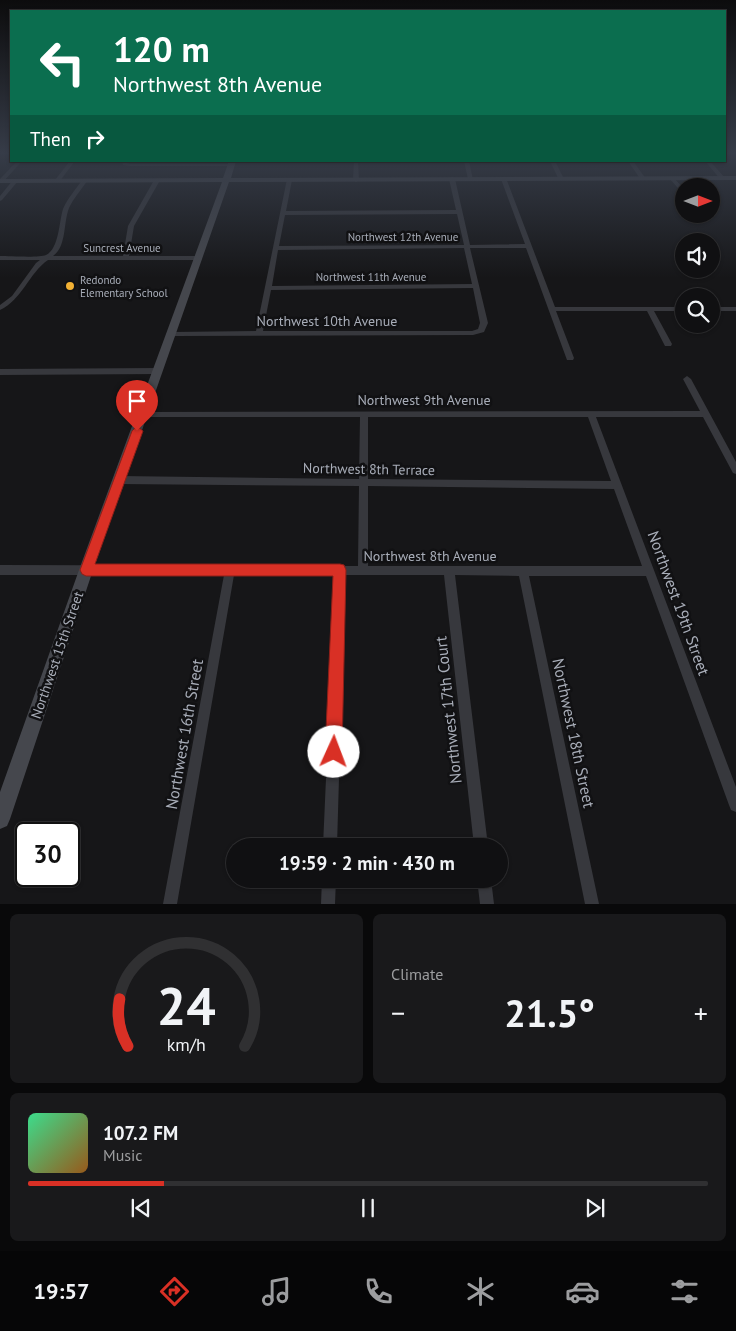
<!DOCTYPE html>
<html lang="en">
<head>
<meta charset="utf-8">
<style>
	:root { --surface:#101012; --page:#19191b; --text:#f1f3f6; --muted:#9c9d9f; --line:#303032; --accent:#d93025 }
	body { margin:0; font-family:"PT Sans",sans-serif; background:var(--page); color:var(--text); height:100vh; display:flex; flex-direction:column; font-size:19px; white-space:nowrap }
	* { box-sizing:border-box; margin:0 }
	p { font-size:16px; color:var(--muted) }
	.icon { flex:none; width:28px; height:28px; fill:none; stroke:currentColor; stroke-width:2; stroke-linecap:round; stroke-linejoin:round }
	.map { position:relative; height:904px; overflow:hidden }
	.sheet { display:flex; flex-direction:column; gap:10px; padding:10px; background:#09090a; flex:1 }
	.sheet>* { flex:none }
	.top-card { position:absolute; left:10px; top:10px; width:716px; height:152px; border-radius:0px; box-shadow:0 1px 4px #0004,0 0 0 1px var(--line); background:#0b6e4f; color:#fff; overflow:hidden }
	.needle { width:32px; rotate:90deg }
	.tools { position:absolute; left:675px; top:178px; display:grid; gap:10px }
	.tools a { display:grid; place-items:center; width:45px; height:45px; border-radius:50%; background:var(--surface); box-shadow:0 1px 4px #0004,0 0 0 1px var(--line); font-size:25px }
	.speed { position:absolute; left:15px; top:822px; display:flex; gap:10px; font-size:25px; font-weight:700; text-align:center }
	.speed>* { display:grid; place-content:center; width:65px; height:65px; border-radius:50%; background:var(--surface); box-shadow:0 1px 4px #0004,0 0 0 1px var(--line); line-height:1 }
	.speed .limit { border:2px solid #111; border-radius:8px; background:#fff; color:#111 }
	.pin { position:absolute; display:grid; place-items:center; width:42px; height:42px; color:#fff; margin:-51px -21px; border-radius:50% 50% 50% 0; rotate:-45deg; box-shadow:0 0 5px #0007 }
	.pin .icon { rotate:45deg }
	.me { position:absolute; width:55px; margin:-28px; rotate:2deg; stroke-linejoin:round; filter:drop-shadow(0 0 4px #0008) }
	.turn { display:flex; align-items:center; gap:18px; height:105px; padding:0 20px; font-size:22px }
	.turn .icon { width:65px; height:65px; stroke-width:2.5 }
	.turn b { display:block; font-size:35px; line-height:42px }
	.then { display:flex; align-items:center; height:48px; padding:0 20px; background:#0003; gap:10px; font-size:19px }
	.big { font-size:38px; font-weight:800; line-height:1.1 }
	.sheet .tile { flex:1; display:flex; flex-direction:column; justify-content:center; gap:8px; min-width:0; padding:0 18px; border-radius:8px; background:var(--page) }
	.sheet .dial { align-items:center; gap:0 }
	.dial svg { height:130px; overflow:visible; fill:none; stroke:var(--line); stroke-width:7; stroke-linecap:round; text-anchor:middle }
	.dial text { fill:var(--text); stroke:none }
	.song { display:flex; align-items:center; gap:15px }
	.cover { width:60px; height:60px; border-radius:8px; background:linear-gradient(135deg,hsl(150 70% 55%),hsl(30 70% 35%)) }
	.played { height:5px; border-radius:2px; background:linear-gradient(90deg,var(--accent) 20%,var(--line) 20%) }
	.keys { display:flex; justify-content:space-around; direction:ltr }
	.heat { display:flex; justify-content:space-between; align-items:center; font-size:28px; direction:ltr }
	.sheet .tiles { flex:1; display:grid; gap:10px; grid-template-columns:1fr 1fr }
	.tile:last-child { grid-column:span 2 }
	.trip { position:absolute; left:226px; top:838px; width:282px; height:50px; border-radius:25px; background:var(--surface); box-shadow:0 1px 4px #0004,0 0 0 1px var(--line); font-weight:800; line-height:50px; text-align:center }
	.tab-bar { display:flex; height:80px; justify-content:space-around; align-items:center; background:#060607; color:var(--muted) }
	.tab-bar .icon { width:35px; height:35px }
	.tab-bar .on { color:var(--accent) }
	.tab-bar b { font-size:22px; color:var(--text) }
	.map>svg:first-child { display:block }
	.lines { fill:none; stroke-linecap:round; stroke-linejoin:round }
	.street { fill:#37383d; fill-rule:evenodd }
	.secondary { fill:#45474d; fill-rule:evenodd }
	.route { fill:#d93025; stroke:#8d1f18 }
	.poi-dot { fill:#f2b134; stroke:#111113; stroke-width:2 }
	.labels { text-anchor:middle; stroke-width:5; stroke-linejoin:round; paint-order:stroke }
	.far-street-label { font-size:11px; fill:#a8adb8; stroke:#111113 }
	.far-poi-label { font-size:11px; fill:#a8adb8; stroke:#111113; text-anchor:start }
	.street-label { font-size:14px; fill:#a8adb8; stroke:#111113 }
	.near-street-label { font-size:16px; fill:#a8adb8; stroke:#111113 }
</style>
</head>
<body>
<div class="map">
<svg width="736" height="904" viewBox="0 0 736 904">
	<rect width="100%" height="100%" fill="#161618"/>
	<g class="lines">
		<path class="street" d="M17 161H22L3 182H0V179Z
			M70 161H75L59 182H55V180Z
			M122 161H127V163L130 164H232L234 165 232 166H130L123 165Z
			M354 161H358L359 180 356 182 353 180Z
			M464 161H469L473 180 468 179Z
			M550 161H555L564 179 563 180H559Z
			M628 161H633L646 179 645 180H641Z
			M705 161H710L725 178V180H721Z
			M452 177 455 179 470 245 525 244 501 179 506 178 555 307H684V311H654L672 344 671 346H665L647 311H556L574 358 573 360H567L526 248H470L488 323 484 332 473 335 172 336 168 334 172 332 256 331 287 179 292 180 286 211 456 210 449 179ZM457 214 464 245 279 246 285 215ZM464 248 472 284 272 286 278 250ZM473 288 480 323 478 329 472 331H263L271 290Z
			M673 177 684 189V195L670 179Z
			M84 179 87 181C81 190 73 199 69 208 63 223 67 246 53 256H123L128 226 153 182 156 180 159 182 134 226 129 256H198L201 258 198 260H48C29 273 22 300 0 310V305L12 296 36 263 40 260H0V256C10 256 39 258 46 255 59 249 59 222 63 209 67 199 76 189 82 180Z
			M13 180 18 181 2 200 0 201V196Z
			M711 307H736V311H711Z
			M158 368 162 371 158 374 0 375V369Z
			M687 376 691 379 736 462V474L733 473 703 417H596L736 787V812L731 810 729 805 646 576H529L599 904H585L519 576 455 575 488 846H474L444 575H345L337 846H323L335 575H234L177 904H163L224 575H0V565L358 566 359 486 119 484 116 483 114 480 116 477 119 476 359 479 360 417H143L140 416 139 414 140 412 700 411 683 379ZM368 417H588L611 481 368 479ZM368 486 614 489 642 566H368Z
			M322 879H336L335 904H321Z
			M477 879H491L494 904H480Z"/>
		<path class="secondary" d="M229 161H236L231 178 736 176V180L229 182 93 570 10 819 7 826 0 829V792L79 570 222 182 0 183V179L223 178Z"/>
	</g>
	<linearGradient id="sky" x2="0" y2="1"><stop stop-color="#0c0c0d"/><stop offset="0.55" stop-color="#363c48"/><stop offset="1" stop-color="#363c48" stop-opacity="0"/></linearGradient>
	<rect width="736" height="278" fill="url(#sky)"/>
	<path class="route" d="M137 426 143 431 95 564H340L344 565 346 570 342 752 339 758 334 761 328 758 325 752 333 576H86L82 574 80 570 132 431Z"/>
	<circle class="poi-dot" cx="70" cy="286" r="5"/>
	<g class="labels">
		<g class="far-street-label">
			<text x="403" y="241">Northwest 12th Avenue</text>
			<text x="122" y="252">Suncrest Avenue</text>
			<text x="371" y="281">Northwest 11th Avenue</text>
		</g>
		<g class="far-poi-label">
			<text x="80" y="284">Redondo<tspan x="80" dy="13">Elementary School</tspan></text>
		</g>
		<g class="street-label">
			<text x="327" y="326">Northwest 10th Avenue</text>
			<text x="424" y="405">Northwest 9th Avenue</text>
			<text transform="translate(369 469) rotate(1)" y="5">Northwest 8th Terrace</text>
			<text x="430" y="561">Northwest 8th Avenue</text>
			<text transform="translate(57 655) rotate(-71)" y="5">Northwest 15th Street</text>
		</g>
		<g class="near-street-label">
			<text transform="translate(679 603) rotate(70)" y="6">Northwest 19th Street</text>
			<text transform="translate(448 710) rotate(-96)" y="6">Northwest 17th Court</text>
			<text transform="translate(574 733) rotate(78)" y="6">Northwest 18th Street</text>
			<text transform="translate(184 734) rotate(-80)" y="6">Northwest 16th Street</text>
		</g>
	</g>
</svg>
<div class="tools">
<a><svg class="needle" viewBox="-14 -14 28 28"><path d="M0-13l5 13h-10z" fill="#e53935"/><path d="M0 13l5-13h-10z" fill="#9c9d9f"/></svg></a>
<a><svg class="icon" aria-label="sound" viewBox="0 0 24 24"><path d="M4 9h4l5-4v14l-5-4H4zM17 9q2 3 0 6"/></svg></a>
<a><svg class="icon" aria-label="search" viewBox="0 0 24 24"><circle cx="10" cy="10" r="6"/><path d="M15 15l6 6"/></svg></a>
</div>
<div class="speed"><div class="limit">30</div></div>
<div class="pin" style="left:137px;top:431px;background:#d93025"><svg class="icon" aria-label="arrive" viewBox="0 0 24 24"><path d="M6 21V4h12l-3 4 3 4H6"/></svg></div>
<svg class="me" style="left:334px;top:752px" viewBox="-20 -20 40 40"><circle r="19" fill="#fff"/><path d="M0-13L10 11 0 6-10 11z" fill="#d93025"/></svg>
<div class="trip">19:59 · 2 min · 430 m</div>
<div class="top-card">
<div class="turn"><svg class="icon" aria-label="left" viewBox="0 0 24 24"><path d="M17 20v-9H6M10 6l-5 5 5 5"/></svg><div><b>120 m</b>Northwest 8th Avenue</div></div>
<div class="then">Then<svg class="icon" aria-label="right" viewBox="0 0 24 24"><path d="M7 20v-9h11M14 6l5 5-5 5"/></svg></div>
</div>
</div>
<section class="sheet">
<div class="tiles">
<div class="tile dial"><svg viewBox="0 0 100 80">
<path d="M14 69A42 42 0 1 1 86 69"/>
<path d="M14 69A42 42 0 0 1 9 40" stroke="#d93025"/>
<text x="50" y="56" font-size="32" font-weight="700">24</text>
<text x="50" y="72" font-size="11">km/h</text>
</svg></div>
<div class="tile"><p>Climate</p>
<div class="heat"><a>−</a><b class="big">21.5°</b><a>+</a></div>
</div>
<div class="tile">
<div class="song"><i class="cover"></i><div><b>107.2 FM</b><p>Music</p></div></div>
<div class="played"></div>
<div class="keys"><svg class="icon" aria-label="previous" viewBox="0 0 24 24"><path d="M18 5L8 12l10 7zM5 5v14"/></svg><svg class="icon" aria-label="pause" viewBox="0 0 24 24"><path d="M8 5v14M16 5v14"/></svg><svg class="icon" aria-label="next" viewBox="0 0 24 24"><path d="M6 5l10 7-10 7zM19 5v14"/></svg></div>
</div>
</div>
</section>
<nav class="tab-bar">
<b>19:57</b>
<svg class="icon on" aria-label="directions" viewBox="0 0 24 24"><path d="M12 3l9 9-9 9-9-9zM9 14v-3h6M13 9l2 2-2 2"/></svg>
<svg class="icon" aria-label="music" viewBox="0 0 24 24"><path d="M9 18V5l10-2v13"/><circle cx="6" cy="18" r="3"/><circle cx="16" cy="16" r="3"/></svg>
<svg class="icon" aria-label="phone" viewBox="0 0 24 24"><path d="M5 4h4l2 5-3 2q2 4 5 5l2-3 5 2v4C11 20 4 13 5 4z"/></svg>
<svg class="icon" aria-label="climate" viewBox="0 0 24 24"><path d="M12 3v18M4 7l16 10M4 17L20 7"/></svg>
<svg class="icon" aria-label="car" viewBox="0 0 24 24"><path d="M5 17H2v-5l4-1 3-4h7l3 4 3 1v5h-3M9 17h6M6 11h13"/><circle cx="7" cy="17" r="2"/><circle cx="17" cy="17" r="2"/></svg>
<svg class="icon" aria-label="filters" viewBox="0 0 24 24"><path d="M4 7h16M4 17h16"/><circle cx="9" cy="7" r="2"/><circle cx="15" cy="17" r="2"/></svg>
</nav>
</body>
</html>
